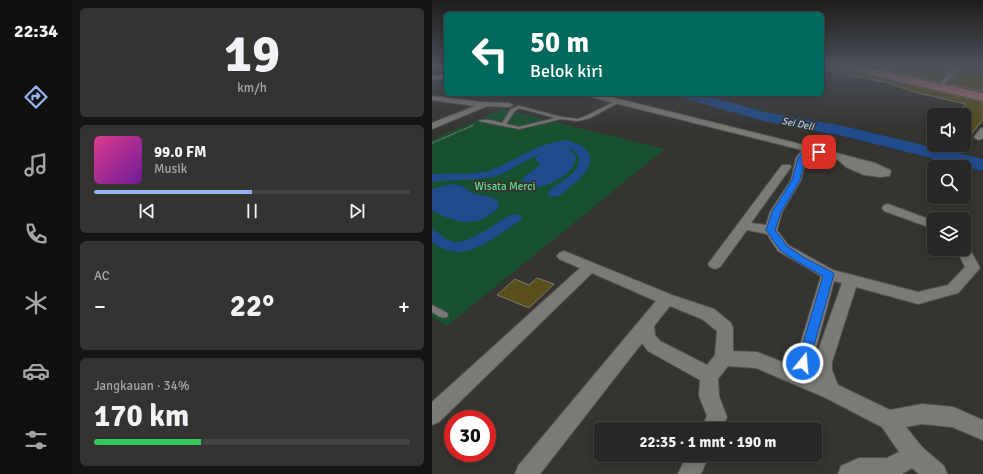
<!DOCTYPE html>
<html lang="id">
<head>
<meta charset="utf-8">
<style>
	:root { --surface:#282725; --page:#343332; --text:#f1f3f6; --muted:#a5a5a7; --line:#444442; --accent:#95b2f1 }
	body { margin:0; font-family:Signika,sans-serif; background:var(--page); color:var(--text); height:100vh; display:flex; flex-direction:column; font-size:15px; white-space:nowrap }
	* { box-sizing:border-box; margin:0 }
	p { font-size:13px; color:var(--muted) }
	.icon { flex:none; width:22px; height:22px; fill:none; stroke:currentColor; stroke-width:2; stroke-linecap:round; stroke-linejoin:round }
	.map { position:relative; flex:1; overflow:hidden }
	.side { display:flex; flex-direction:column; gap:8px; padding:8px; background:#161514; width:360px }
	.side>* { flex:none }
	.guide { position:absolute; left:12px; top:12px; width:380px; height:84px; border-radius:6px; box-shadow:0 2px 10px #0003,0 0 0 1px var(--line); background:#00695c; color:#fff; overflow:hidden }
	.buttons { position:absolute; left:495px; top:108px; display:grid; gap:8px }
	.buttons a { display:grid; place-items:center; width:44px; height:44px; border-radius:6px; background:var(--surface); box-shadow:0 2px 10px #0003,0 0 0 1px var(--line); font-size:20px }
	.speed { position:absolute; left:12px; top:410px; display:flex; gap:8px; font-size:20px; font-weight:700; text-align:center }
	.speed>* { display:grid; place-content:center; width:52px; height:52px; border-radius:50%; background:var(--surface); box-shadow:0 2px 10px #0003,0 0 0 1px var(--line); line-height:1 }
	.speed .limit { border:6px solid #d22; background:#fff; color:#111 }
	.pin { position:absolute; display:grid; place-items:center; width:34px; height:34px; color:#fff; margin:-17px; border-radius:8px; box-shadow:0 2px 6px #0006 }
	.me { position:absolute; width:44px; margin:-22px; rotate:17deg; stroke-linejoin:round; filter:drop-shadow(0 0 3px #0008) }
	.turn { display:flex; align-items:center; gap:14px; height:84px; padding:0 20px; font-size:18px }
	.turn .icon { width:52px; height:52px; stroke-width:2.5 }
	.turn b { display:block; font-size:28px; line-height:34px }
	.big { font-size:30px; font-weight:700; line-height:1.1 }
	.side .tile { flex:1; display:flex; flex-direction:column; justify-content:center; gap:6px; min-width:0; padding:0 14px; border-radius:6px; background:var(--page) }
	.side .dial { align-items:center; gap:0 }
	.dial b { font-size:52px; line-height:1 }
	.song { display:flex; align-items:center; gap:12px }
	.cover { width:48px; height:48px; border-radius:6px; background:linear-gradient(135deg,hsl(330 70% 55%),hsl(280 70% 35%)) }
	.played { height:4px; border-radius:2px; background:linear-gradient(90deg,var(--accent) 50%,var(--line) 50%) }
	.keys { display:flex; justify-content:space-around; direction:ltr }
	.heat { display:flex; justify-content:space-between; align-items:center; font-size:22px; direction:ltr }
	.charge { height:6px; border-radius:3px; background:linear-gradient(90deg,#34c759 34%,var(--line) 0) }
	.trip { position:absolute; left:162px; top:422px; width:228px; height:40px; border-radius:6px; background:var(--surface); box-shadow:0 2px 10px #0003,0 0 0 1px var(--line); font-weight:700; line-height:40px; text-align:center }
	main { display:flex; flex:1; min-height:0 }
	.tab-bar { display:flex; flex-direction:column; width:72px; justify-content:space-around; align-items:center; background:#10100f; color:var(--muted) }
	.tab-bar .icon { width:28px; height:28px }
	.tab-bar .current { color:var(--accent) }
	.tab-bar b { font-size:18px; color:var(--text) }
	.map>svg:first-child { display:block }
	.green { fill:#17512f }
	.water { fill:#204b8d }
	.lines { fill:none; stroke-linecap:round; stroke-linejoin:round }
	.canal { fill:#204b8d; fill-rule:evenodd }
	.river { fill:#204b8d; fill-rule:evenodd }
	.building { fill:#594f1b; stroke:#7a7975 }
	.service-casing { stroke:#525250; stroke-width:2 }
	.minor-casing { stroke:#525250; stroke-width:2 }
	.primary-casing { stroke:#525250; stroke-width:2 }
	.path { stroke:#7a7a77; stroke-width:1.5; stroke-dasharray:1.5 1; stroke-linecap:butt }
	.service { fill:#7b7a76; fill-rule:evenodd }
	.minor { fill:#7b7a76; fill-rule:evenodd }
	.primary { fill:#b17074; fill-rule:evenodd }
	.route { fill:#1a73e8; stroke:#114b97 }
	.labels { text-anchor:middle; stroke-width:3.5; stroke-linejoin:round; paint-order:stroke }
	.far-water-label { font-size:10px; font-style:italic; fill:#b1caef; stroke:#353431 }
	.park-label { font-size:11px; fill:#64da92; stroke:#353431 }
</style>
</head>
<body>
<main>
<nav class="tab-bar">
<b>22:34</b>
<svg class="icon current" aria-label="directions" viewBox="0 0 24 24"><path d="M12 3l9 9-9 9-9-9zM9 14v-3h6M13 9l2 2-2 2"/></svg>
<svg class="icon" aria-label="music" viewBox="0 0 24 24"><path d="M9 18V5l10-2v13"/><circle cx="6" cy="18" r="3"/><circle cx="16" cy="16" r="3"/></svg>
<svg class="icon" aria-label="phone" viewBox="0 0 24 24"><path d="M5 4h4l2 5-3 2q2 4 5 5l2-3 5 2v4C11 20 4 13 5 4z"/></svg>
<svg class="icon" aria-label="climate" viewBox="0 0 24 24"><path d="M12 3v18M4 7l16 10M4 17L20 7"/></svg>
<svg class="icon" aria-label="car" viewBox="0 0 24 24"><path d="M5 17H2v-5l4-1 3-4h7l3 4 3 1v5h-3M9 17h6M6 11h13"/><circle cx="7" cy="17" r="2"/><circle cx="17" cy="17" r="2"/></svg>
<svg class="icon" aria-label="filters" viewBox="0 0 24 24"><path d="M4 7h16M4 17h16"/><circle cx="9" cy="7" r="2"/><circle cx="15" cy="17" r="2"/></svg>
</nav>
<section class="side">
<div class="tile dial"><b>19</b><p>km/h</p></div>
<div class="tile">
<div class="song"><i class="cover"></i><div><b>99.0 FM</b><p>Musik</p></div></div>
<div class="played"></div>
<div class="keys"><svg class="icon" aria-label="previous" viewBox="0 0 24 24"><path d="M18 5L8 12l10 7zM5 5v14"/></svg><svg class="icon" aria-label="pause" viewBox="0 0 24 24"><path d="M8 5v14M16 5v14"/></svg><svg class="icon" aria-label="next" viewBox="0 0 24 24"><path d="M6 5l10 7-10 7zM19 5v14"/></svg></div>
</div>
<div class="tile"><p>AC</p>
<div class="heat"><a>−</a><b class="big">22°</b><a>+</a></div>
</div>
<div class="tile"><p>Jangkauan · 34%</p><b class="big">170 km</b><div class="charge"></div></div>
</section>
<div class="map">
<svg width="551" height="474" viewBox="0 0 551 474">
	<rect width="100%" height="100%" fill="#353431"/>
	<path class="green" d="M70 109 233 149 15 326 0 318V140Z"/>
	<path class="water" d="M128 147 136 148 144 156C144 176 110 191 93 187L90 182 93 176 108 165 103 158C111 151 117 148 128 147Z
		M20 184 30 186 40 193 58 197 66 201V208C44 229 25 223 0 211V189Z"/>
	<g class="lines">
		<path class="canal" d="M134 140C168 148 163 168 139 186 135 189 131 194 127 196 123 197 120 197 117 196L116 193C123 182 146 177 147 161 148 158 146 155 144 153 127 133 82 172 61 177 41 181 20 179 0 182V174C19 172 41 176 59 170 86 160 103 144 134 140Z
			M83 214 88 215 90 218 88 221C60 238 32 267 0 242V230C8 232 14 241 22 242 35 245 66 222 78 215Z"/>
		<path class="river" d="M245 94H268L333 112 411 126 551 159V171L411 136 332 121 247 97Z"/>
	</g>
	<path class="building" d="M394 65H404L410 69 551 102V120L532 143V109L529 108 534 104 482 92 453 82 393 70Z
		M464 65H512L520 66 507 82 459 71Z
		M543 66 551 68V91L516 84 529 67 540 69Z
		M105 278 122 284 97 308 65 295 83 279 97 285Z"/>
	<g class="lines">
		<g class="service-casing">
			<path id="service" d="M459 65H463L453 75H451V73Z
				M186 100 189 101 158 118 146 121 129 119 87 129 47 121C53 118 62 121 70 123L79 109 87 106 129 117 146 119 154 116ZM87 108 124 118 87 127 74 124 83 111Z
				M0 305 15 313 16 315 15 317C9 319 5 315 0 312Z"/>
		</g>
		<g class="minor-casing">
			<path id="minor" d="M523 65H529L510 88H506V86Z
				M0 75H14V79H0Z
				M154 94H167L412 155 443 163 458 170 459 172 457 176 448 177 432 175 414 167 406 160 378 153 374 158 369 180 350 212 345 230 356 245 401 270 486 292 516 285 533 267 524 249H532V245L536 246 548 268 526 293 486 304 424 287 400 362V370L406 385 458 410 490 404 521 407 551 420V440L520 427 490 424 474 427 490 447 512 466 515 474H487L480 468 470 474H406L409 466 427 458H455L467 452 450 427 392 397 324 368 296 366 286 379 287 396 295 417 290 429H269L275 416 267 396 268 380 216 351 210 343 108 474H83L86 466 224 301 160 273 7 422 0 425V402L148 268 127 259 125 256 127 253 132 251 240 295 282 309 299 323 301 328V351L325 352 353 363 364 358 389 276 346 251 335 234 315 230 288 267 283 269 278 267 276 264 350 165H358L359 167 319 223 334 225 338 212 359 180 364 158 370 150 155 96ZM402 281 410 283 382 362V370L384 376 373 371 377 369 380 363ZM238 306 270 319 285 331 283 355 275 365 228 341 223 335 222 326Z
				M0 96 49 102 77 103 81 105 77 107 55 106 0 129V123L43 106 0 100Z
				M551 128V138L547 140 544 139 542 137 548 129Z
				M456 204 502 221V229L452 211 450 208 452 205Z
				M255 455H277L269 474H246Z"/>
		</g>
		<g class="primary-casing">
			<path id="primary" d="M405 65H423L551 93V101L410 68Z"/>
		</g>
		<path class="path" d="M0 143 42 125"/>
		<use href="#service" class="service"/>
		<use href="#minor" class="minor"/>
		<use href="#primary" class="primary"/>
	</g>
	<linearGradient id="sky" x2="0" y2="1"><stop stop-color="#1d1d1b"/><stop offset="0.5" stop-color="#4b505a"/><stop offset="1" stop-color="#4b505a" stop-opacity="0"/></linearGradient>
	<rect width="551" height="131" fill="url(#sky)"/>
	<path class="route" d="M374 147 390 152 387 154 378 151 373 159 368 180 349 212 343 230 355 246 371 257 400 272 402 274 377 363 375 367 371 369 366 367 365 363 391 276 364 261 348 250 334 230 340 212 360 180 366 158Z"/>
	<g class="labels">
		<g class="far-water-label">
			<text transform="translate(366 123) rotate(11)" y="4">Sei Deli</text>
		</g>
		<g class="park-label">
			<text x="73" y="190">Wisata Merci</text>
		</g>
	</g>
</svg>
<div class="buttons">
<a><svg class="icon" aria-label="sound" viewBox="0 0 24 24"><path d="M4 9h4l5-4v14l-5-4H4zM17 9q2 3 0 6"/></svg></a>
<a><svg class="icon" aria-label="search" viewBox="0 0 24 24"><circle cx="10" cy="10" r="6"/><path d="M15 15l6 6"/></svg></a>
<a><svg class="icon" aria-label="layers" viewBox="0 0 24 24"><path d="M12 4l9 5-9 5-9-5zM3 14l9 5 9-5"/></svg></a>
</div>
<div class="speed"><div class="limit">30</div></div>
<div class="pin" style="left:387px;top:152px;background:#d93025"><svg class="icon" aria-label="arrive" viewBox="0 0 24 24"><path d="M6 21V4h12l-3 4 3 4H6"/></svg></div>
<svg class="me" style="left:371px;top:363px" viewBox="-20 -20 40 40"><circle r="17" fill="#1a73e8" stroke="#fff" stroke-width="3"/><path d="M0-11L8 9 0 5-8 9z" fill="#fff"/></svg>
<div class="trip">22:35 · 1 mnt · 190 m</div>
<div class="guide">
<div class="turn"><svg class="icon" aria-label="left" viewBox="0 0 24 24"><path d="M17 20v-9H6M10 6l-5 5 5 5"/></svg><div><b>50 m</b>Belok kiri</div></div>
</div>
</div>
</main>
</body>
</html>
